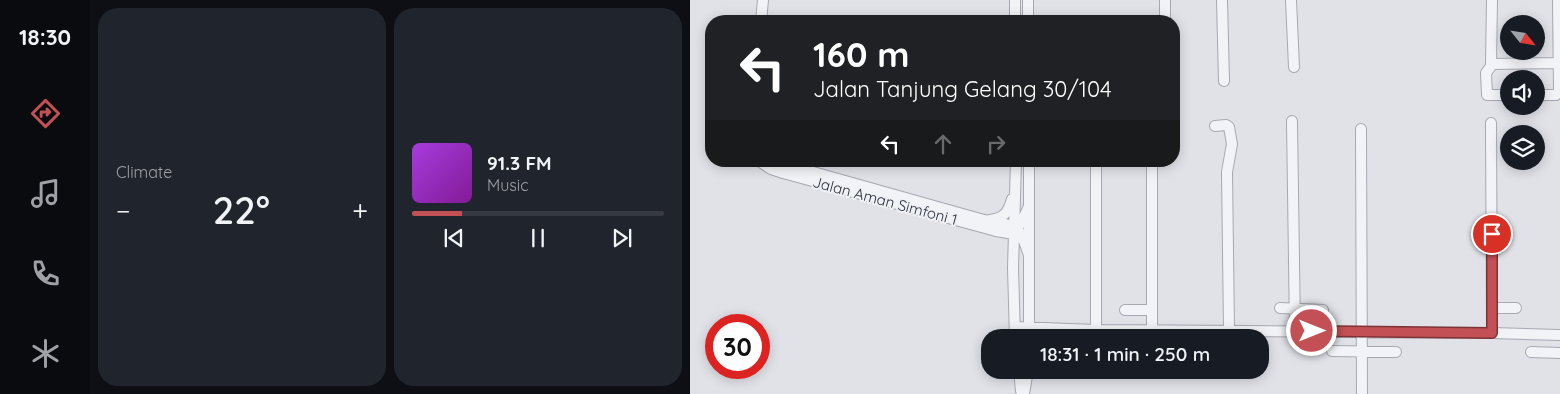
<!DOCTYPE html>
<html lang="en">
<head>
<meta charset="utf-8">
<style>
	:root { --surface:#171b24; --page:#20242c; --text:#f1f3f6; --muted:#9ea1a6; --line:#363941; --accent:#c25054 }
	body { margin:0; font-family:Quicksand,sans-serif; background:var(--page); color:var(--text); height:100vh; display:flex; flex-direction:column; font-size:19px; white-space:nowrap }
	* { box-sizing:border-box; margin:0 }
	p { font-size:16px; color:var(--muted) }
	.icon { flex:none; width:28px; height:28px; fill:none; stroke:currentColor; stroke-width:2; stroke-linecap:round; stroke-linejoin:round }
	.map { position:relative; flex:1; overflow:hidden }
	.drawer { display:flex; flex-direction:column; gap:8px; padding:8px; background:#0d0f14; width:600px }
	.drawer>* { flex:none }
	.top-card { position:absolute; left:15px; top:15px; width:475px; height:152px; border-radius:20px; box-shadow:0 2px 12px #0003; background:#202124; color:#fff; overflow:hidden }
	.needle { width:32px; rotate:120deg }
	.tools { position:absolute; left:810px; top:15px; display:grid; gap:10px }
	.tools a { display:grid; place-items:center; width:45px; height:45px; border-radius:50%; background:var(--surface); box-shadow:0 2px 12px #0003; font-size:25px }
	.speed { position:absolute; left:15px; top:314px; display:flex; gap:10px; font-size:25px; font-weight:700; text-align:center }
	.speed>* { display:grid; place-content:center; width:65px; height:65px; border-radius:50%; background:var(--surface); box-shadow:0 2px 12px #0003; line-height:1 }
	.speed .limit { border:8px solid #d22; background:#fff; color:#111 }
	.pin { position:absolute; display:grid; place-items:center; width:42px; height:42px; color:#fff; margin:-21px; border:2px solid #fff; border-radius:50%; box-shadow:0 1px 5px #0007 }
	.me { position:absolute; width:55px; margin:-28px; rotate:90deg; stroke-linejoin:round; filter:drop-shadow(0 0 4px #0008) }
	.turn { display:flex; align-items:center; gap:18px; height:105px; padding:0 25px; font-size:22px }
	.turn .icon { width:65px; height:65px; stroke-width:2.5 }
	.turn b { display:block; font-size:35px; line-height:42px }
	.lanes { display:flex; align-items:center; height:48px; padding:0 25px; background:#0003; justify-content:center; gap:25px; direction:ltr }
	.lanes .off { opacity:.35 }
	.big { font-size:38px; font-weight:600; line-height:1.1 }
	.drawer .tile { flex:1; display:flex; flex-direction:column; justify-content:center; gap:8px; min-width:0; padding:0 18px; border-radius:20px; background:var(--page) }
	.song { display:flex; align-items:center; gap:15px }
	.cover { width:60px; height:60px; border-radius:8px; background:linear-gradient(135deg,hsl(280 70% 55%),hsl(290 70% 35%)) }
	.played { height:5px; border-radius:2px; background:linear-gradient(90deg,var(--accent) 20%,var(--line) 20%) }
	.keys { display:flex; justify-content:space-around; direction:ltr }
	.heat { display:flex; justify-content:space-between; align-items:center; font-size:28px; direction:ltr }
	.drawer .tiles { flex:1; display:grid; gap:8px; grid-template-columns:repeat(2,1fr) }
	.trip { position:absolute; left:291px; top:329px; width:288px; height:50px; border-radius:20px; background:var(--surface); box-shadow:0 2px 12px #0003; font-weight:600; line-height:50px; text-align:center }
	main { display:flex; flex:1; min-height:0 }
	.menu { display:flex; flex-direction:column; width:90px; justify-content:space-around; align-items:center; background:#090b0e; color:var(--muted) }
	.menu .icon { width:35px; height:35px }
	.menu .selected { color:var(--accent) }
	.menu b { font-size:22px; color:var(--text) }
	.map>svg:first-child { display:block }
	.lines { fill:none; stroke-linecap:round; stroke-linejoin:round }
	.minor-casing { stroke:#a6a9b2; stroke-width:12 }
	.minor { stroke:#f2f3f6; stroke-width:10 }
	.route-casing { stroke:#7e3437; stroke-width:12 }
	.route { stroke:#c25054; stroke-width:9 }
	.labels { text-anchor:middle; stroke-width:4; stroke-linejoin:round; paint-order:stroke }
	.street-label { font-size:15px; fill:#2a2f3e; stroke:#eff1f5 }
</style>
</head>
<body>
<main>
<nav class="menu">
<b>18:30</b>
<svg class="icon selected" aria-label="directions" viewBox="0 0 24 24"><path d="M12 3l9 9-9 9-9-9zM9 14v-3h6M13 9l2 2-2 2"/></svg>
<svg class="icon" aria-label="music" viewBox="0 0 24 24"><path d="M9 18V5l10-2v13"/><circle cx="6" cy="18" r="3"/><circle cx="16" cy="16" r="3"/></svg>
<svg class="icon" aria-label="phone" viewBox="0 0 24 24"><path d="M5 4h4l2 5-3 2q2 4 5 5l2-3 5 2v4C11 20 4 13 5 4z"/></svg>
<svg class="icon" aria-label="climate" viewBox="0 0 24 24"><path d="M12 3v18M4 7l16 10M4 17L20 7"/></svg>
</nav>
<section class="drawer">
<div class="tiles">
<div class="tile"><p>Climate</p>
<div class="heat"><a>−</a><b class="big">22°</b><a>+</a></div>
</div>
<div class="tile">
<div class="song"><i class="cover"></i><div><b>91.3 FM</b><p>Music</p></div></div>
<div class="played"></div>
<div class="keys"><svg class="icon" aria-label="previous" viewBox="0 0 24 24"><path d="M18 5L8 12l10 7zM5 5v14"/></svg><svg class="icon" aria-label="pause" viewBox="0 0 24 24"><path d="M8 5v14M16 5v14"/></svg><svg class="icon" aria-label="next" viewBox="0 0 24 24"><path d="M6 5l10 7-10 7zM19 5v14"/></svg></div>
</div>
</div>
</section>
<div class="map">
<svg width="870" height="394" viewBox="0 0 870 394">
	<rect width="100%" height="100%" fill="#e0e2e8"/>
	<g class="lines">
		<g class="minor-casing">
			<path id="minor" d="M325 0V21
				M338 0V21
				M475 0V21
				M532 0 534 81
				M601 0 604 67
				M802 0 801 64 868 63
				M71 21 73 0
				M801 66 796 73 797 95H819
				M846 95H866L869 91 868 0
				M602 121 605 331
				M801 123 802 333
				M525 126 536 125 539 127 542 144 537 172 539 330
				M671 129 672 394
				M69 161 81 169 93 173 306 231 324 234 332 221 339 206
				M84 161 294 220 324 226C333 233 335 246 339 255
				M339 161V338
				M300 220C314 218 318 213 322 199
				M590 308 633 310
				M802 308H826
				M435 310H462
				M325 327 406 330 802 333 870 335
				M406 330V161
				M462 330V161
				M325 338 323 268 326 161
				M642 351 706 352
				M841 352 870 353
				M329 370 331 391
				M334 394 338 370"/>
		</g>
		<use href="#minor" class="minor"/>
	</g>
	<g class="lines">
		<g class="route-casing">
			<path id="route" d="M622 331 802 333V234"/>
		</g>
		<use href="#route" class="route"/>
	</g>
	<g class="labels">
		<g class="street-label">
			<text transform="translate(195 201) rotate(15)" y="5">Jalan Aman Simfoni 1</text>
		</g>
	</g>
</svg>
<div class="tools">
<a><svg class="needle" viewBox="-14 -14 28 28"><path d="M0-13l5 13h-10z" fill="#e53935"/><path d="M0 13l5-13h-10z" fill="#9ea1a6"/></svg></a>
<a><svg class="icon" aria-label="sound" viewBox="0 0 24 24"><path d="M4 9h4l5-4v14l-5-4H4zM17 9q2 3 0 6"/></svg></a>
<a><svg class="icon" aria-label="layers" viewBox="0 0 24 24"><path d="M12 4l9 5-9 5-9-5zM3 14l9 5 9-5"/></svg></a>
</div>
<div class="speed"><div class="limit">30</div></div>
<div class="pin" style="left:802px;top:234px;background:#d93025"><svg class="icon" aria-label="arrive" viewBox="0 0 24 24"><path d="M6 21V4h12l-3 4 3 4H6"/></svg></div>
<svg class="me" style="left:622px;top:331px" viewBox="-20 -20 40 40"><circle r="17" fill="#c25054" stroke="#fff" stroke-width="3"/><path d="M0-11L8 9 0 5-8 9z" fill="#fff"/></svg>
<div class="trip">18:31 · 1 min · 250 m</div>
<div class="top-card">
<div class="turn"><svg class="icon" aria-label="left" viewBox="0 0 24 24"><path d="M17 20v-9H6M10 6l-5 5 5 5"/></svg><div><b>160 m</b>Jalan Tanjung Gelang 30/104</div></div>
<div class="lanes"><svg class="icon" aria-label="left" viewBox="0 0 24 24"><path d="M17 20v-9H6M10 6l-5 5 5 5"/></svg><svg class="icon off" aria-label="ahead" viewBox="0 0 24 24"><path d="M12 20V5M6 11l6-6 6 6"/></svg><svg class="icon off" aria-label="right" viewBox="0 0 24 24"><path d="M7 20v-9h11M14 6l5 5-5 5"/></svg></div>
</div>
</div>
</main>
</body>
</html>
